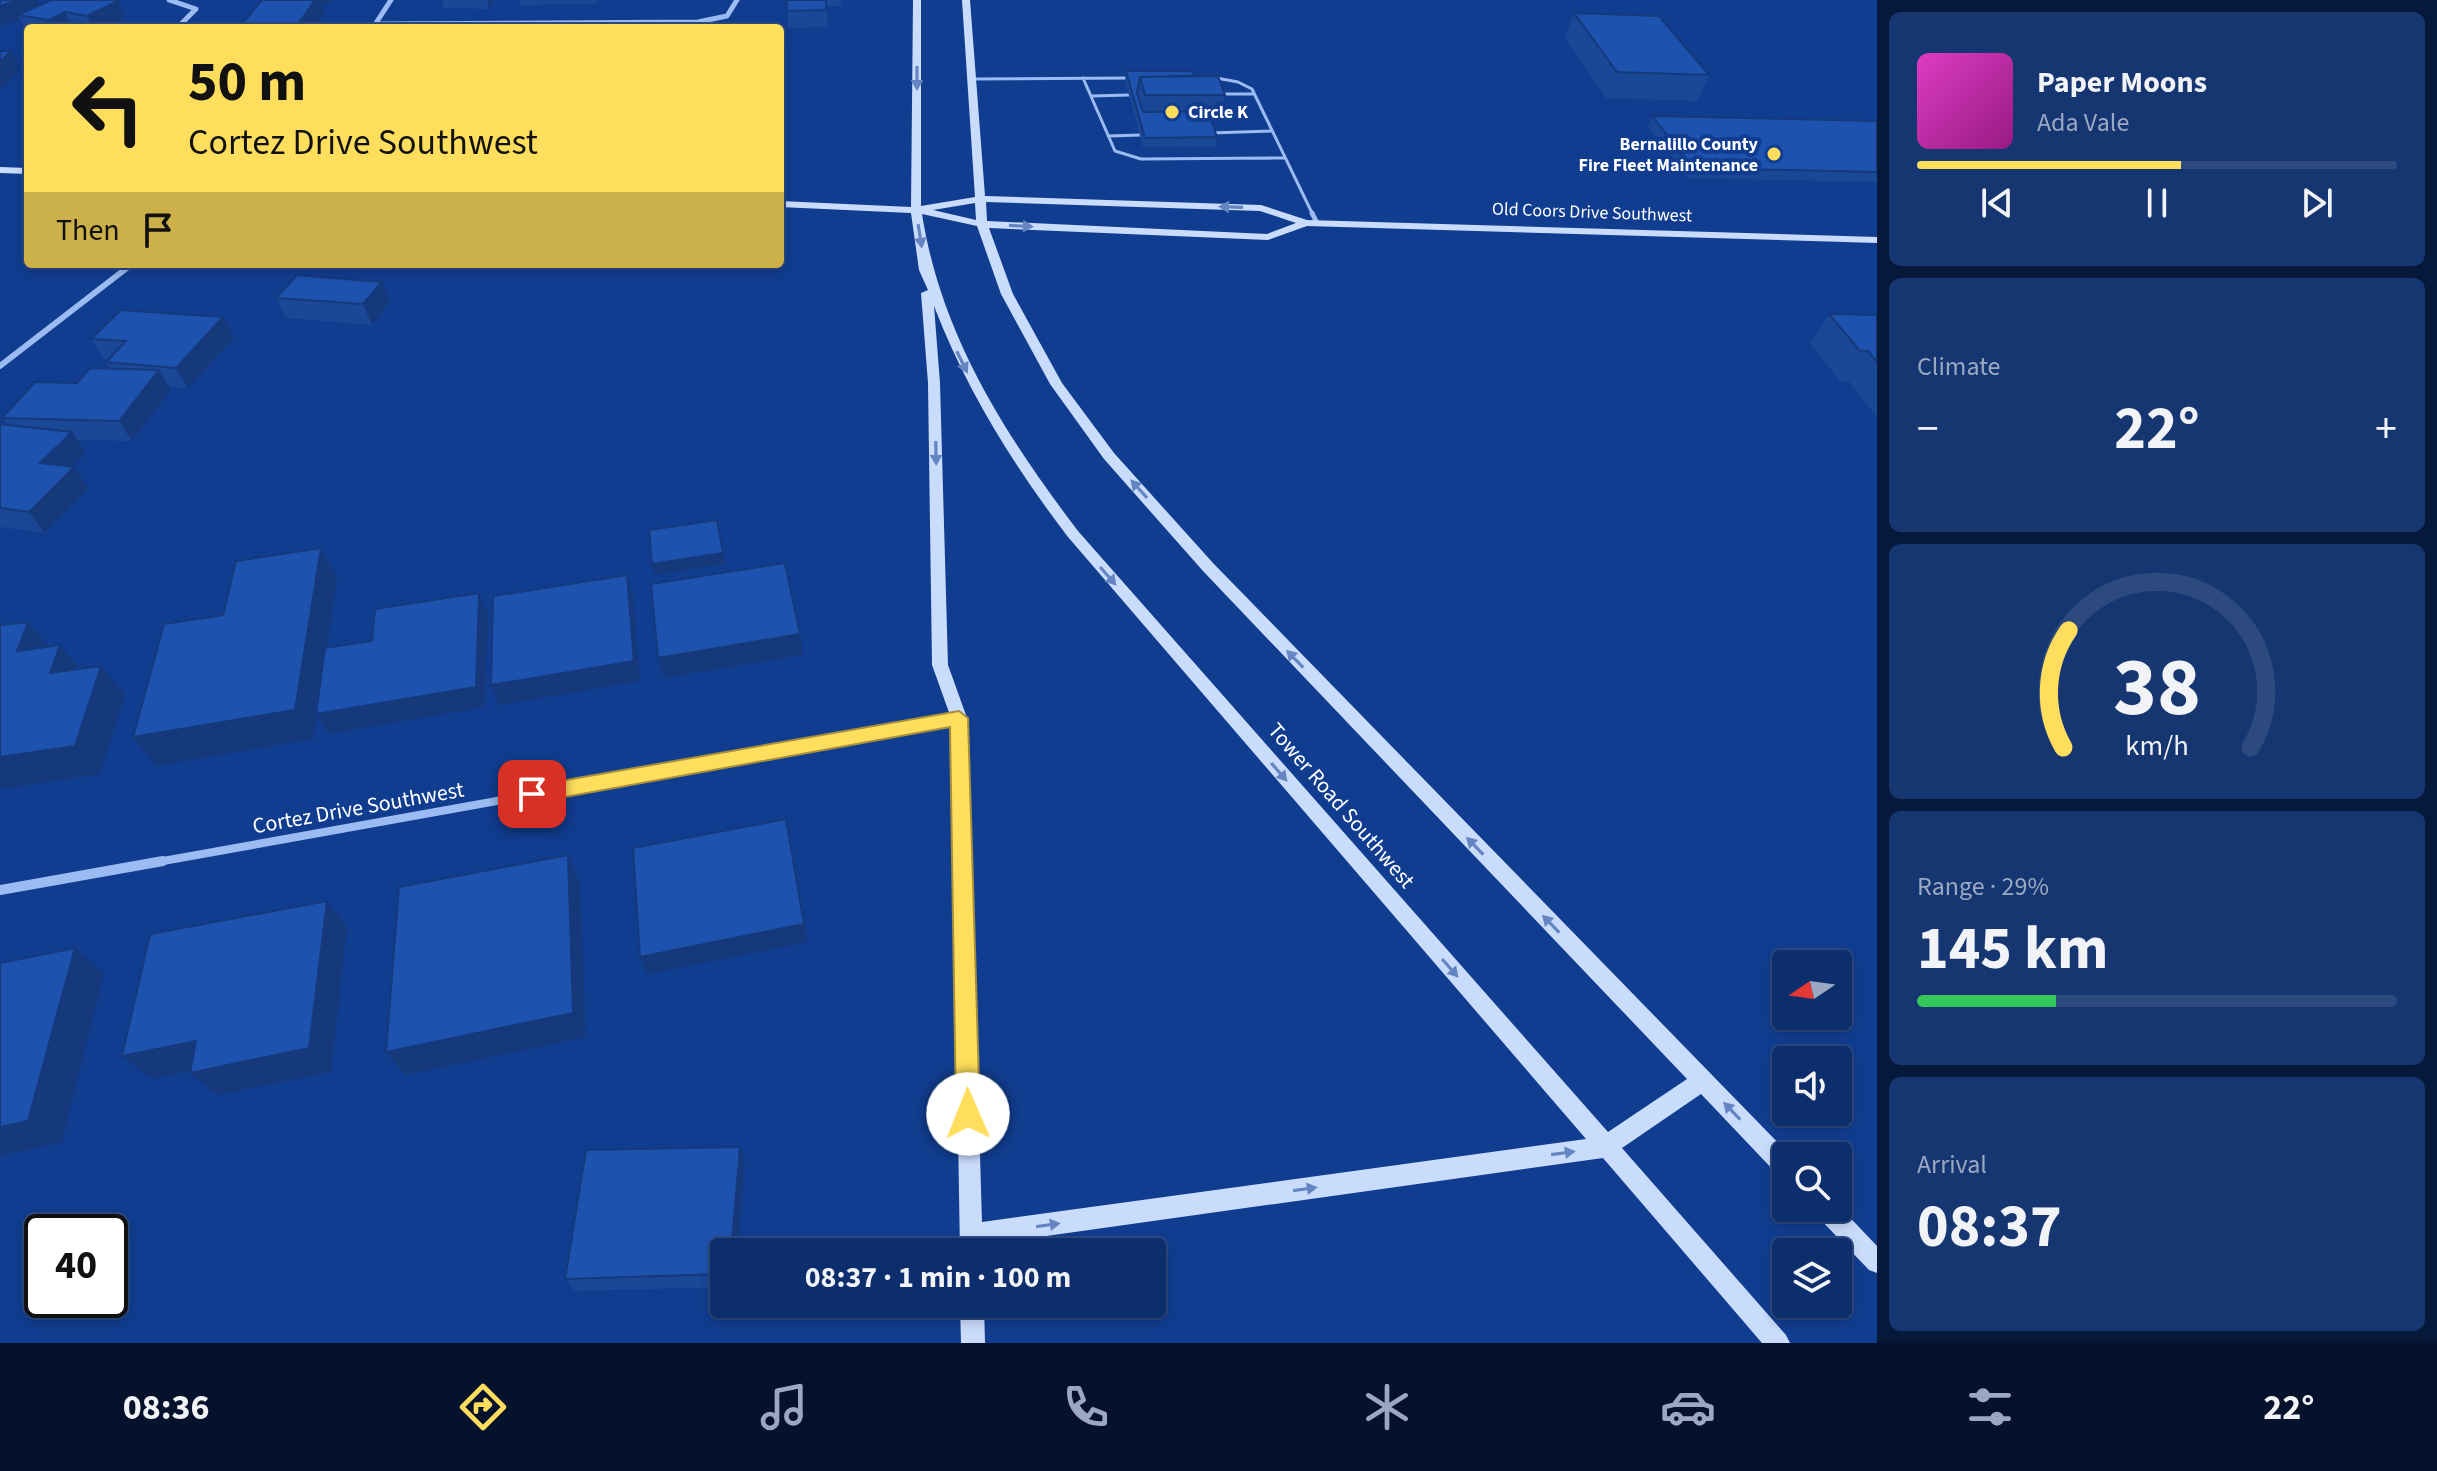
<!DOCTYPE html>
<html lang="en">
<head>
<meta charset="utf-8">
<style>
	:root { --surface:#0d2e6c; --page:#163672; --text:#f1f3f6; --muted:#9aa8c2; --line:#2d4a7f; --accent:#ffde5d }
	body { margin:0; font-family:"Source Sans 3",sans-serif; background:var(--page); color:var(--text); height:100vh; display:flex; flex-direction:column; font-size:30px; white-space:nowrap }
	* { box-sizing:border-box; margin:0 }
	p { font-size:26px; color:var(--muted) }
	.icon { flex:none; width:44px; height:44px; fill:none; stroke:currentColor; stroke-width:2; stroke-linecap:round; stroke-linejoin:round }
	.map { position:relative; flex:1; overflow:hidden }
	.drawer { display:flex; flex-direction:column; gap:12px; padding:12px; background:#07193b; width:560px }
	.drawer>* { flex:none }
	.banner { position:absolute; left:24px; top:24px; width:760px; height:244px; border-radius:8px; box-shadow:0 4px 12px #0003,0 0 0 2px var(--line); background:#ffde5d; color:#111; overflow:hidden }
	.needle { width:52px; rotate:257deg }
	.fabs { position:absolute; left:1772px; top:950px; display:grid; gap:16px }
	.fabs a { display:grid; place-items:center; width:80px; height:80px; border-radius:8px; background:var(--surface); box-shadow:0 4px 12px #0003,0 0 0 2px var(--line); font-size:40px }
	.speed { position:absolute; left:24px; top:1214px; display:flex; gap:16px; font-size:40px; font-weight:700; text-align:center }
	.speed>* { display:grid; place-content:center; width:104px; height:104px; border-radius:50%; background:var(--surface); box-shadow:0 4px 12px #0003,0 0 0 2px var(--line); line-height:1 }
	.speed .limit { border:4px solid #111; border-radius:12px; background:#fff; color:#111 }
	.pin { position:absolute; display:grid; place-items:center; width:68px; height:68px; color:#fff; margin:-34px; border-radius:16px; box-shadow:0 4px 12px #0006 }
	.me { position:absolute; width:88px; margin:-44px; rotate:359deg; stroke-linejoin:round; filter:drop-shadow(0 0 6px #0008) }
	.turn { display:flex; align-items:center; gap:28px; height:168px; padding:0 32px; font-size:36px }
	.turn .icon { width:104px; height:104px; stroke-width:2.5 }
	.turn b { display:block; font-size:56px; line-height:68px }
	.then { display:flex; align-items:center; height:76px; padding:0 32px; background:#0003; gap:16px; font-size:30px }
	.big { font-size:60px; font-weight:700; line-height:1.1 }
	.drawer .card { flex:1; display:flex; flex-direction:column; justify-content:center; gap:12px; min-width:0; padding:0 28px; border-radius:12px; background:var(--page) }
	.drawer .dial { align-items:center; gap:0 }
	.dial svg { height:208px; overflow:visible; fill:none; stroke:var(--line); stroke-width:7; stroke-linecap:round; text-anchor:middle }
	.dial text { fill:var(--text); stroke:none }
	.song { display:flex; align-items:center; gap:24px }
	.cover { width:96px; height:96px; border-radius:12px; background:linear-gradient(135deg,hsl(310 70% 55%),hsl(310 70% 35%)) }
	.played { height:8px; border-radius:4px; background:linear-gradient(90deg,var(--accent) 55%,var(--line) 55%) }
	.keys { display:flex; justify-content:space-around; direction:ltr }
	.heat { display:flex; justify-content:space-between; align-items:center; font-size:44px; direction:ltr }
	.charge { height:12px; border-radius:6px; background:linear-gradient(90deg,#34c759 29%,var(--line) 0) }
	.trip { position:absolute; left:710px; top:1238px; width:456px; height:80px; border-radius:8px; background:var(--surface); box-shadow:0 4px 12px #0003,0 0 0 2px var(--line); font-weight:700; line-height:80px; text-align:center }
	.menu { display:flex; height:128px; justify-content:space-around; align-items:center; background:#05122b; color:var(--muted) }
	.menu .icon { width:56px; height:56px }
	.menu .selected { color:var(--accent) }
	.menu b { font-size:36px; color:var(--text) }
	main { display:flex; flex:1; min-height:0 }
	.map>svg:first-child { display:block }
	.lines { fill:none; stroke-linecap:round; stroke-linejoin:round }
	.lane-far1 { stroke:#9bbbf2; stroke-width:3 }
	.lane { stroke:#9bbbf2; stroke-width:5 }
	.street-far3 { stroke:#9bbbf2; stroke-width:5 }
	.street-far2 { stroke:#9bbbf2; stroke-width:6 }
	.street-far1 { stroke:#9bbbf2; stroke-width:8 }
	.street { stroke:#9bbbf2; stroke-width:10 }
	.secondary { fill:#cadcfc; fill-rule:evenodd }
	.wall { fill:#1a4796 }
	.shaded-wall { fill:#15397a }
	.building { fill:#1e52af; stroke:#15397a; stroke-width:2 }
	.oneway { fill:#6485c1 }
	.route { fill:#ffde5d; stroke:#a6903c; stroke-width:2 }
	.poi-dot { fill:#ffde5d; stroke:#113d90; stroke-width:3 }
	.labels { text-anchor:middle; stroke-width:8; stroke-linejoin:round; paint-order:stroke }
	.far-poi-label { font-size:18px; font-weight:bold; fill:#fff; stroke:#113d90; text-anchor:start }
	.far-street-label { font-size:18px; fill:#fff; stroke:#113d90 }
	.street-label { font-size:22px; fill:#fff; stroke:#113d90 }
</style>
</head>
<body>
<main>
<div class="map">
<svg width="1877" height="1343" viewBox="0 0 1877 1343">
	<rect width="100%" height="100%" fill="#113d90"/>
	<g class="lines">
		<path class="lane-far1" d="M1211 77 1238 82 1252 89 1313 215
			M1083 78 1115 151 1141 159 1285 158
			M971 79 1132 78
			M1220 94H1254
			M1091 96 1129 95
			M1210 133 1272 131
			M1108 136 1140 135"/>
		<path class="lane" d="M1312 213 1317 223"/>
		<path class="street-far3" d="M169 0 196 9 177 28
			M375 24 698 22 727 16 737 0
			M374 26 391 0"/>
		<path class="street-far2" d="M0 366 132 264"/>
		<path class="street-far1" d="M152 863 959 718"/>
		<path class="street" d="M0 890 163 861"/>
		<path class="secondary" d="M913 0H921V206L975 197 962 0H970L985 196 1261 205 1307 220 1877 237V243L1307 226 1268 240 989 228 1013 294 1062 383 1114 453 1213 563 1791 1156H1786V1178L1778 1175 1701 1094 1622 1148 1786 1335 1790 1343H1762L1603 1158 982 1245V1252H960L951 718 932 665 928 383 921 293 928 290 919 270 911 213 780 207V201L911 207ZM986 202 1260 211 1296 223 1267 234 987 221ZM975 203 976 220 933 210ZM922 214 977 226 1001 294 1050 384 1104 459 1203 571 1687 1079 1608 1132 1078 531C1005 435 941 335 922 214ZM934 306C967 391 1013 465 1068 537L1586 1139 982 1222 967 718 948 665 940 383Z
			M0 167 28 168V174L0 173Z
			M1838 1205 1877 1246V1273L1869 1270 1817 1216 1814 1208H1838Z
			M960 1304H984L985 1343H961Z"/>
	</g>
	<path class="wall" d="M0 0 41 5 118 1 126 18 106 28H28V32L20 20 0 26Z
		M442 0H494L489 9 444 8Z
		M519 0H598L596 4 520 5Z
		M787 0H841L842 6H827V27L788 28Z
		M1574 13 1709 75 1697 101 1606 98 1565 38Z
		M1126 71 1194 76 1225 95 1220 121H1211L1217 137 1216 147H1143L1125 81Z
		M1652 116 1877 121V182L1688 178 1648 126Z
		M276 298 390 302 372 325 286 318Z
		M1829 314 1877 315V417L1848 381H1840L1810 343Z
		M234 338 188 388 168 387 171 390 132 441 78 440 86 453 72 467H74L89 488 44 533 0 527V424L7 425 2 418 77 383 110 369 106 362 108 360 104 359 91 339Z
		M740 1147 745 1161 724 1252V1287L575 1291 565 1279Z"/>
	<path class="shaded-wall" d="M0 0H38L44 12 18 15 20 20 0 26Z
		M283 0H332V3L321 4 325 13 314 28H296Z
		M487 0H494L489 9Z
		M118 1 126 18 106 28H93L87 16Z
		M65 12 73 28H53L49 20Z
		M11 51 21 69 0 90V62Z
		M781 69 783 95 780 106V72Z
		M382 282 390 302 372 325 363 304Z
		M223 317 234 338 188 388 176 368Z
		M159 370 171 390 132 441 119 421Z
		M72 432 86 453 55 484 40 463Z
		M74 467 89 488 44 533 29 512Z
		M717 520 725 564 655 575 652 564Z
		M321 548 337 578 317 713 479 593 488 613 485 707 328 734 317 715 313 739 156 766 133 737Z
		M627 575 633 595 640 681 499 705 491 685Z
		M28 622 53 651H17Z
		M800 634 803 655 664 678 658 658Z
		M60 645 84 674 50 673Z
		M101 666 125 695 100 774 0 789V757Z
		M568 855 580 882 586 1037 405 1075 386 1052Z
		M327 901 347 927 331 1072 217 1095 190 1073Z
		M804 924 808 942 647 974 640 957Z
		M75 948 104 974 62 1142 0 1156V1127Z
		M196 1041 222 1064 152 1079 122 1056Z
		M740 1147 745 1161 738 1252H731Z"/>
	<path class="building" d="M0 0H19L0 6Z
		M51 0H113L118 1 87 16 65 12 49 20 18 15Z
		M262 0H315L296 27 239 28Z
		M787 0H826V10L787 11Z
		M1574 13 1659 16 1709 75 1617 72Z
		M627 23H740L739 28H625Z
		M422 24H500L497 28H418Z
		M0 51H11L0 62Z
		M1126 71H1192L1194 76 1140 77 1137 93 1143 112 1208 111 1217 137 1145 138Z
		M1218 76 1225 95H1145L1140 77Z
		M1652 116 1877 121V172L1693 168Z
		M297 275 382 282 363 304 276 298Z
		M121 310 223 317 176 368 106 362 126 341 91 339Z
		M1829 314 1877 315V362L1868 351H1860Z
		M90 368 159 370 119 421 2 418 35 382 77 383Z
		M0 424 72 432 40 463 74 467 29 512 0 508Z
		M717 520 723 553 652 564 649 530Z
		M321 548 295 710 133 737 164 624 223 615 236 561Z
		M785 563 800 634 658 658 651 584Z
		M627 575 634 661 491 685 493 596Z
		M479 593 476 687 316 714 325 648 372 641 375 609Z
		M28 622 17 651 60 645 50 673 101 666 75 746 0 757V625Z
		M786 819 804 924 640 957 633 848Z
		M568 855 573 1013 386 1052 399 887Z
		M327 901 309 1048 190 1073 196 1041 122 1056 150 934Z
		M75 948 28 1121 0 1127V963Z
		M740 1147 731 1252H724V1274L565 1279 586 1150Z"/>
	<defs><path id="oneway-solid" d="M-6-.8H1V-3.2L6.5 0L1 3.2V.8H-6Z" transform="scale(2)"/></defs>
	<g class="oneway">
		<use href="#oneway-solid" transform="translate(917 78) rotate(90)"/>
		<use href="#oneway-solid" transform="translate(1231 207) rotate(-178)"/>
		<use href="#oneway-solid" transform="translate(1021 226) rotate(3)"/>
		<use href="#oneway-solid" transform="translate(920 236) rotate(81)"/>
		<use href="#oneway-solid" transform="translate(962 362) rotate(64)"/>
		<use href="#oneway-solid" transform="translate(936 453) rotate(89)"/>
		<use href="#oneway-solid" transform="translate(1139 489) rotate(-132)"/>
		<use href="#oneway-solid" transform="translate(1108 576) rotate(49)"/>
		<use href="#oneway-solid" transform="translate(1295 659) rotate(-134)"/>
		<use href="#oneway-solid" transform="translate(1279 772) rotate(49)"/>
		<use href="#oneway-solid" transform="translate(1475 846) rotate(-134)"/>
		<use href="#oneway-solid" transform="translate(1551 924) rotate(-134)"/>
		<use href="#oneway-solid" transform="translate(1450 968) rotate(49)"/>
		<use href="#oneway-solid" transform="translate(1732 1111) rotate(-134)"/>
		<use href="#oneway-solid" transform="translate(1563 1153) rotate(-8)"/>
		<use href="#oneway-solid" transform="translate(1305 1189) rotate(-8)"/>
		<use href="#oneway-solid" transform="translate(1048 1225) rotate(-8)"/>
	</g>
	<path class="route" d="M959 711 968 718 980 1114 976 1122 968 1126 959 1122 956 1114 950 727 532 803 525 800 522 794 525 789 532 786Z"/>
	<g class="poi-dot">
		<circle cx="1172" cy="112" r="8"/>
		<circle cx="1774" cy="154" r="8"/>
	</g>
	<g class="labels">
		<g class="far-poi-label">
			<text x="1188" y="118">Circle K</text>
			<text x="1758" y="150" text-anchor="end">Bernalillo County<tspan x="1758" dy="21">Fire Fleet Maintenance</tspan></text>
		</g>
		<g class="far-street-label">
			<text transform="translate(1592 212) rotate(2)" y="6">Old Coors Drive Southwest</text>
		</g>
		<g class="street-label">
			<text transform="translate(1342 805) rotate(49)" y="8">Tower Road Southwest</text>
			<text transform="translate(358 807) rotate(-10)" y="8">Cortez Drive Southwest</text>
		</g>
	</g>
</svg>
<div class="fabs">
<a><svg class="needle" viewBox="-14 -14 28 28"><path d="M0-13l5 13h-10z" fill="#e53935"/><path d="M0 13l5-13h-10z" fill="#9aa8c2"/></svg></a>
<a><svg class="icon" aria-label="sound" viewBox="0 0 24 24"><path d="M4 9h4l5-4v14l-5-4H4zM17 9q2 3 0 6"/></svg></a>
<a><svg class="icon" aria-label="search" viewBox="0 0 24 24"><circle cx="10" cy="10" r="6"/><path d="M15 15l6 6"/></svg></a>
<a><svg class="icon" aria-label="layers" viewBox="0 0 24 24"><path d="M12 4l9 5-9 5-9-5zM3 14l9 5 9-5"/></svg></a>
</div>
<div class="speed"><div class="limit">40</div></div>
<div class="pin" style="left:532px;top:794px;background:#d93025"><svg class="icon" aria-label="arrive" viewBox="0 0 24 24"><path d="M6 21V4h12l-3 4 3 4H6"/></svg></div>
<svg class="me" style="left:968px;top:1114px" viewBox="-20 -20 40 40"><circle r="19" fill="#fff"/><path d="M0-13L10 11 0 6-10 11z" fill="#ffde5d"/></svg>
<div class="trip">08:37 · 1 min · 100 m</div>
<div class="banner">
<div class="turn"><svg class="icon" aria-label="left" viewBox="0 0 24 24"><path d="M17 20v-9H6M10 6l-5 5 5 5"/></svg><div><b>50 m</b>Cortez Drive Southwest</div></div>
<div class="then">Then<svg class="icon" aria-label="arrive" viewBox="0 0 24 24"><path d="M6 21V4h12l-3 4 3 4H6"/></svg></div>
</div>
</div>
<section class="drawer">
<div class="card">
<div class="song"><i class="cover"></i><div><b>Paper Moons</b><p>Ada Vale</p></div></div>
<div class="played"></div>
<div class="keys"><svg class="icon" aria-label="previous" viewBox="0 0 24 24"><path d="M18 5L8 12l10 7zM5 5v14"/></svg><svg class="icon" aria-label="pause" viewBox="0 0 24 24"><path d="M8 5v14M16 5v14"/></svg><svg class="icon" aria-label="next" viewBox="0 0 24 24"><path d="M6 5l10 7-10 7zM19 5v14"/></svg></div>
</div>
<div class="card"><p>Climate</p>
<div class="heat"><a>−</a><b class="big">22°</b><a>+</a></div>
</div>
<div class="card dial"><svg viewBox="0 0 100 80">
<path d="M14 69A42 42 0 1 1 86 69"/>
<path d="M14 69A42 42 0 0 1 16 24" stroke="#ffde5d"/>
<text x="50" y="56" font-size="32" font-weight="700">38</text>
<text x="50" y="72" font-size="11">km/h</text>
</svg></div>
<div class="card"><p>Range · 29%</p><b class="big">145 km</b><div class="charge"></div></div>
<div class="card"><p>Arrival</p><b class="big">08:37</b></div>
</section>
</main>
<nav class="menu">
<b>08:36</b>
<svg class="icon selected" aria-label="directions" viewBox="0 0 24 24"><path d="M12 3l9 9-9 9-9-9zM9 14v-3h6M13 9l2 2-2 2"/></svg>
<svg class="icon" aria-label="music" viewBox="0 0 24 24"><path d="M9 18V5l10-2v13"/><circle cx="6" cy="18" r="3"/><circle cx="16" cy="16" r="3"/></svg>
<svg class="icon" aria-label="phone" viewBox="0 0 24 24"><path d="M5 4h4l2 5-3 2q2 4 5 5l2-3 5 2v4C11 20 4 13 5 4z"/></svg>
<svg class="icon" aria-label="climate" viewBox="0 0 24 24"><path d="M12 3v18M4 7l16 10M4 17L20 7"/></svg>
<svg class="icon" aria-label="car" viewBox="0 0 24 24"><path d="M5 17H2v-5l4-1 3-4h7l3 4 3 1v5h-3M9 17h6M6 11h13"/><circle cx="7" cy="17" r="2"/><circle cx="17" cy="17" r="2"/></svg>
<svg class="icon" aria-label="filters" viewBox="0 0 24 24"><path d="M4 7h16M4 17h16"/><circle cx="9" cy="7" r="2"/><circle cx="15" cy="17" r="2"/></svg>
<b>22°</b>
</nav>
</body>
</html>
